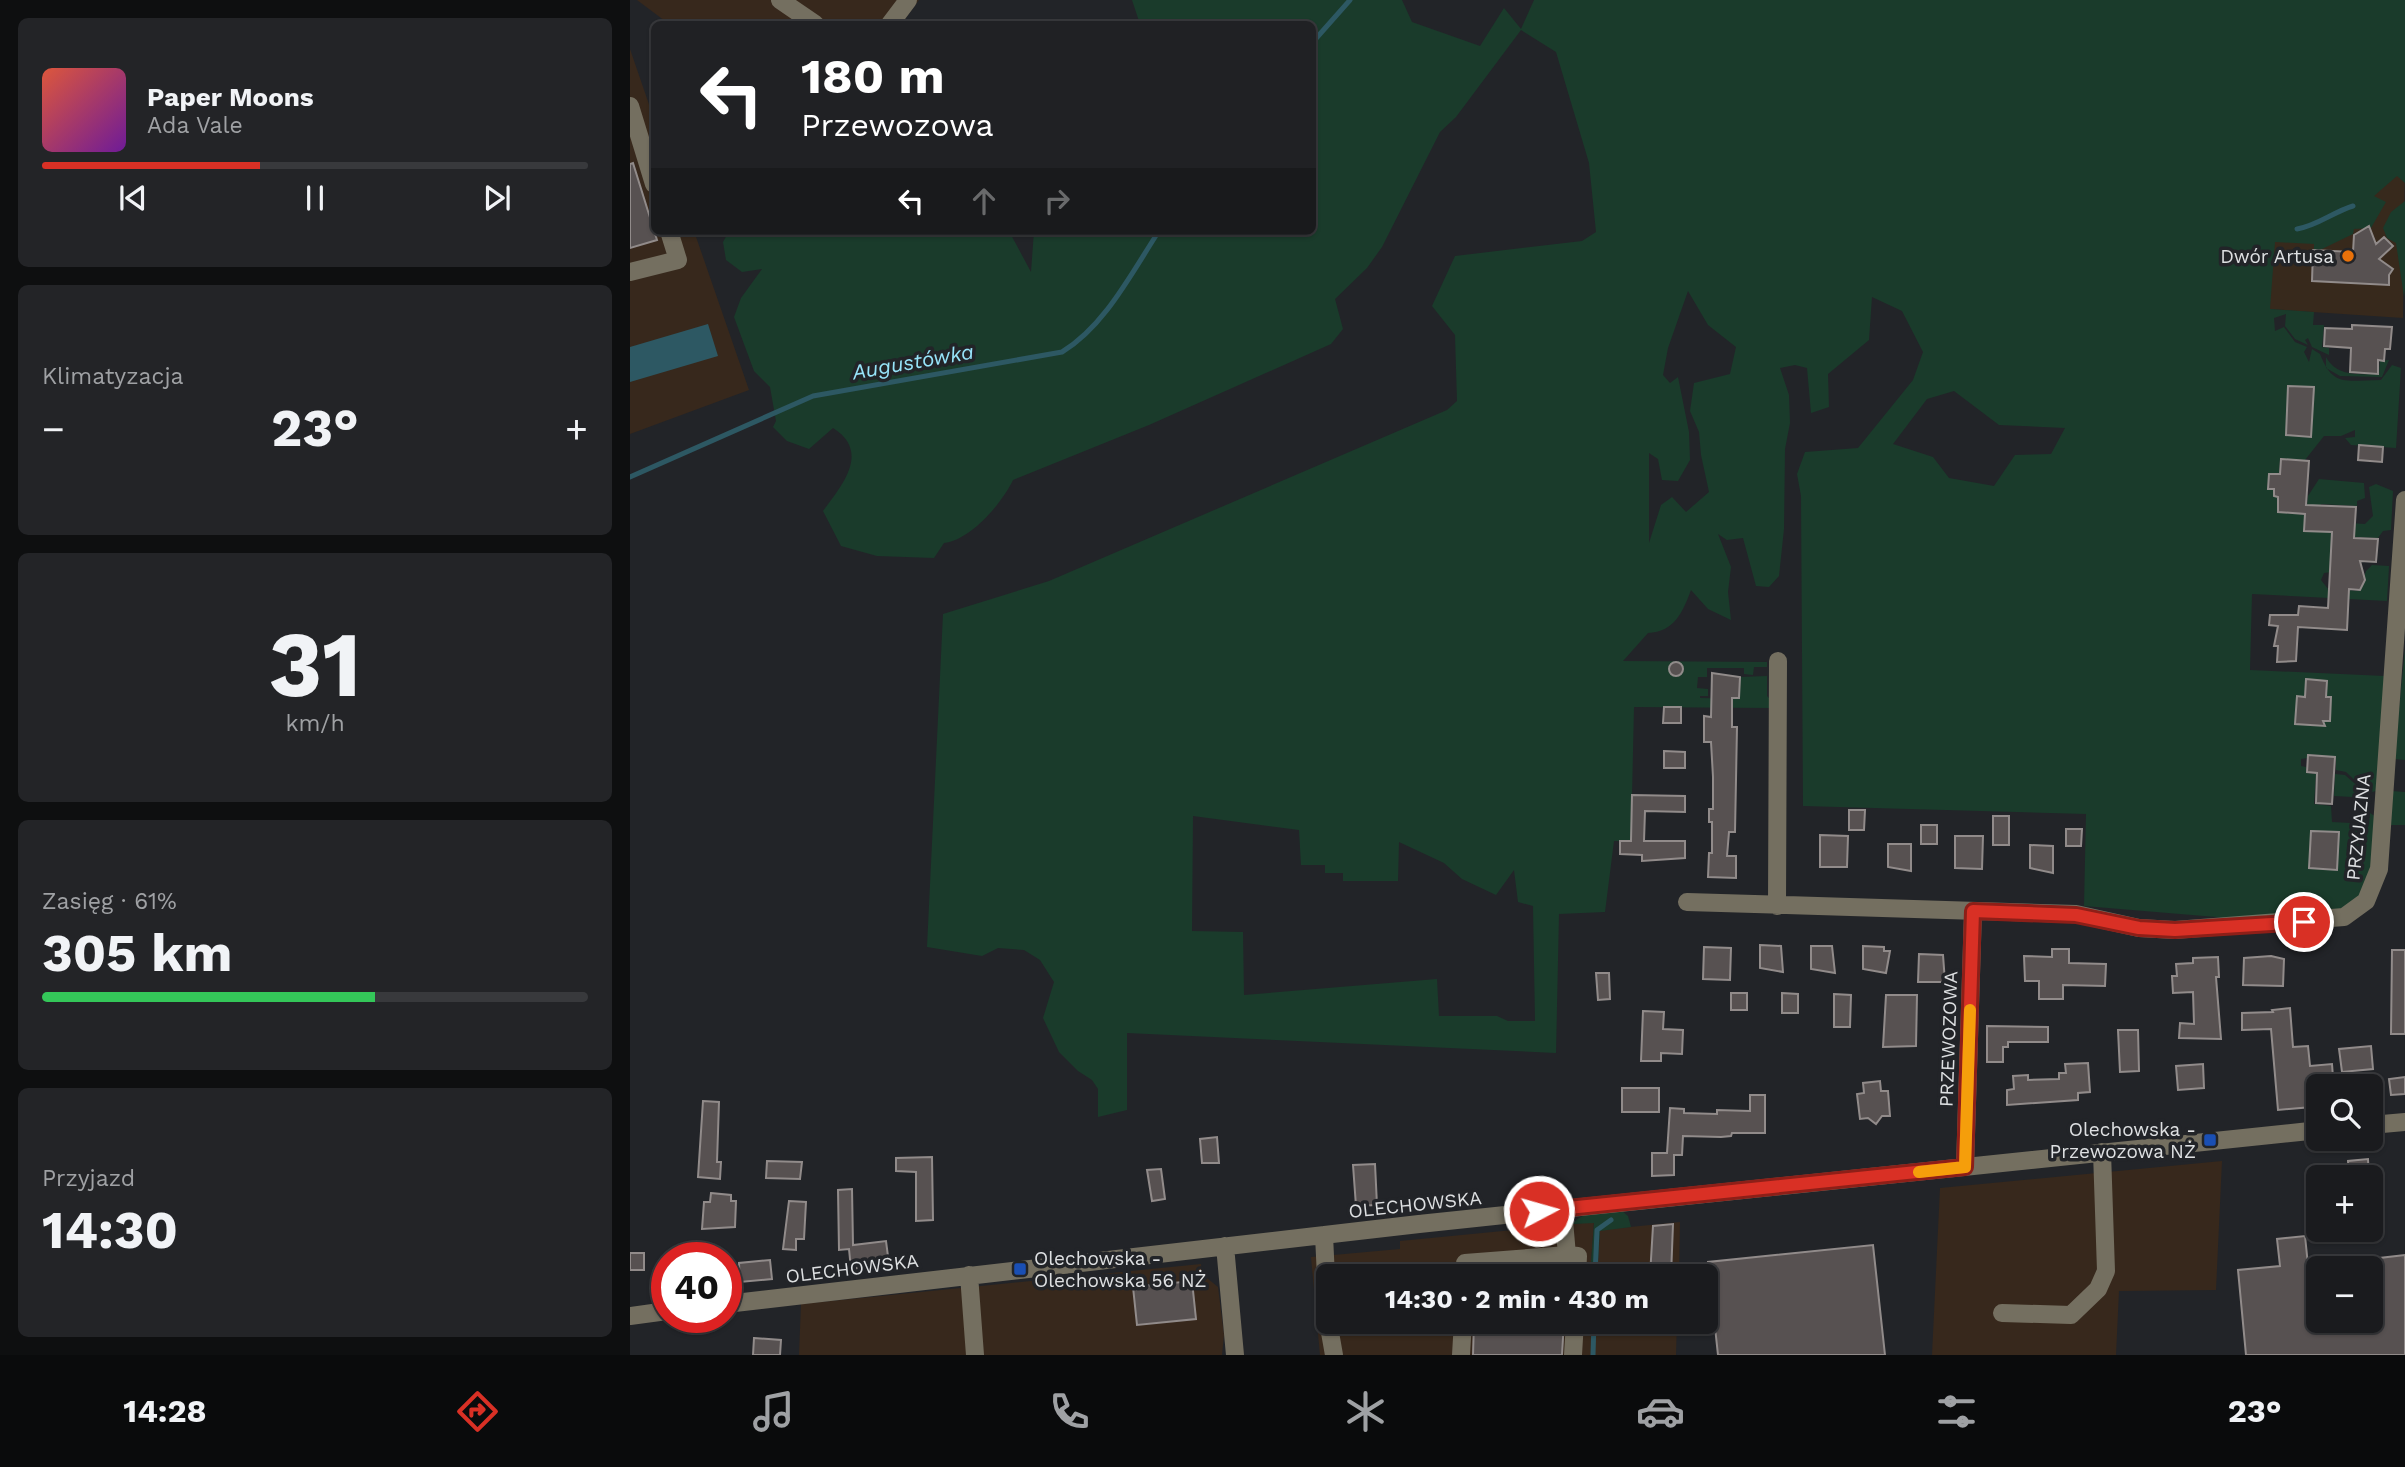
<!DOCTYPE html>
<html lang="pl">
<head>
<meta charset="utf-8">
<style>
	:root { --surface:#1a1b1e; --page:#232427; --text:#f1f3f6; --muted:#9fa1a4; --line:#38393c; --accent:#d93025 }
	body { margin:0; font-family:"Work Sans",sans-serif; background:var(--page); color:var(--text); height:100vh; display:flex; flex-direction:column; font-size:26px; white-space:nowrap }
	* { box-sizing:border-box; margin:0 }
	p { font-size:23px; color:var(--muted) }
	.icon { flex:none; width:38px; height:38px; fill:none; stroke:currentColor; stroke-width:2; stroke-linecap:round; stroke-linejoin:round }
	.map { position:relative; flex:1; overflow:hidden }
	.side { display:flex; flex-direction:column; gap:18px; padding:18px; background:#0e0f10; width:630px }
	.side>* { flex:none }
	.hud { position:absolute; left:21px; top:21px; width:665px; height:214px; border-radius:10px; box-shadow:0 2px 5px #0004,0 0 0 2px var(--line); background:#202124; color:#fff; overflow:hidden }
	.buttons { position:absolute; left:1676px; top:1074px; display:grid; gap:14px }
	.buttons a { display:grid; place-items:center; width:77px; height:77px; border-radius:10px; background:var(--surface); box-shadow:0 2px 5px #0004,0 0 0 2px var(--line); font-size:35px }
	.speed { position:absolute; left:21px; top:1242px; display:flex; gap:14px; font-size:35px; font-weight:700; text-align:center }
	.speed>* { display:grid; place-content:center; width:91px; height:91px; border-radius:50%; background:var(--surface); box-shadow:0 2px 5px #0004,0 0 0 2px var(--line); line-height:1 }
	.speed .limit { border:10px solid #d22; background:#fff; color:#111 }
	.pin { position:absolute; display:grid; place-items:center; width:60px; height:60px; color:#fff; margin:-30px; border:4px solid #fff; border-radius:50%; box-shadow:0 2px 7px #0007 }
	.me { position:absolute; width:77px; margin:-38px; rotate:84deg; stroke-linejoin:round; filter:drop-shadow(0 0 5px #0008) }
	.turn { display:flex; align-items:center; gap:24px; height:147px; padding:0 35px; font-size:32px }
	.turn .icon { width:91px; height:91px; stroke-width:2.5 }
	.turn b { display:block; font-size:49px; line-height:60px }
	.lanes { display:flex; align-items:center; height:66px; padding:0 35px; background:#0003; justify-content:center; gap:35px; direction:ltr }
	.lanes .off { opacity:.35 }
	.big { font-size:52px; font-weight:700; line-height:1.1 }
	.side .tile { flex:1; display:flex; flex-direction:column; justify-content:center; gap:10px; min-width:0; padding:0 24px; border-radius:10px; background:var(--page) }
	.side .dial { align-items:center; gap:0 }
	.dial b { font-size:91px; line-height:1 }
	.song { display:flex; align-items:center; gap:21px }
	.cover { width:84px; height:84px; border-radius:10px; background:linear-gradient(135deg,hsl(10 70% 55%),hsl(280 70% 35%)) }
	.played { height:7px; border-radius:4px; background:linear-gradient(90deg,var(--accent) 40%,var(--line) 40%) }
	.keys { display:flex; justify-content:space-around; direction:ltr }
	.heat { display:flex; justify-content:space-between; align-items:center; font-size:38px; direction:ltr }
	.charge { height:10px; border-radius:5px; background:linear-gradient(90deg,#34c759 61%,var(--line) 0) }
	.trip { position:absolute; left:686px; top:1264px; width:402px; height:70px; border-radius:10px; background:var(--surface); box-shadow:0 2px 5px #0004,0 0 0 2px var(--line); font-weight:700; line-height:70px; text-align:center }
	.dock { display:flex; height:112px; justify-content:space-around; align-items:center; background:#0a0b0c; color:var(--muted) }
	.dock .icon { width:49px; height:49px }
	.dock .on { color:var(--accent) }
	.dock b { font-size:32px; color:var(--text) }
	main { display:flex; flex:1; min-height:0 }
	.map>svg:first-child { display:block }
	.commercial { fill:#37291c }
	.industrial { fill:#37281c }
	.green { fill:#1a3b2b; fill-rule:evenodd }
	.water { fill:#2d5863 }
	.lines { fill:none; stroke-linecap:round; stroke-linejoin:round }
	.stream { stroke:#2d5863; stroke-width:5 }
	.building { fill:#575151; stroke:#918b8a; stroke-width:2 }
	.minor { stroke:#746f60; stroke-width:18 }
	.route-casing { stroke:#8d1f18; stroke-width:18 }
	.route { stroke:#d93025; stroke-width:12 }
	.slow { stroke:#f59e0b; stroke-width:12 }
	.food-dot { fill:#e8710a; stroke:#222428; stroke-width:2.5 }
	.transit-dot { fill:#1a4fb4; stroke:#222428; stroke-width:2.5 }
	.labels { text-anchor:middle; stroke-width:7; stroke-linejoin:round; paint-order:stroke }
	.poi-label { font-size:19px; fill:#dee0e2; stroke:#222428; text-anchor:end }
	.street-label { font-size:19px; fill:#dee0e2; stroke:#222428 }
	.water-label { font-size:21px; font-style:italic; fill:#97e4f9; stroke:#222428 }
</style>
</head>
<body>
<main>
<section class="side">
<div class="tile">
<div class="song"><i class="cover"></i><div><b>Paper Moons</b><p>Ada Vale</p></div></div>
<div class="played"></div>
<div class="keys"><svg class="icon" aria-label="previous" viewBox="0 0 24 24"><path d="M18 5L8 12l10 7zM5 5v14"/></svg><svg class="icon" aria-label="pause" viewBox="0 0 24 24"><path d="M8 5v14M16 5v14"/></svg><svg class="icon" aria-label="next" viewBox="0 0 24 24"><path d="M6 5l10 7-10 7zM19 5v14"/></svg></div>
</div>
<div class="tile"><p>Klimatyzacja</p>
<div class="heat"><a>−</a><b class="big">23°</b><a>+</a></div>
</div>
<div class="tile dial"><b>31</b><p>km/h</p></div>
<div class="tile"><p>Zasięg · 61%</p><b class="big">305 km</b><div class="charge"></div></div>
<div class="tile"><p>Przyjazd</p><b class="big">14:30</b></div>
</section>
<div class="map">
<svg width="1775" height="1355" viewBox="0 0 1775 1355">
	<rect width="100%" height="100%" fill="#222428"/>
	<path class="commercial" d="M1775 164 1773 318 1639 309 1645 231Z"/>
	<path class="industrial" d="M7 0H289L271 24H39Z
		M0 49 24 119V231H64L119 390 0 434Z
		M1592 1161 1586 1290 1489 1291 1486 1355H1302L1310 1188Z
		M964 1222 960 1276H698V1321H1047L1046 1355H690L681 1257 770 1249V1241Z
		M1050 1222 1049 1276H967L970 1230Z
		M571 1264 572 1274 588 1287 594 1335 592 1355H169L171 1304Z"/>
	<path class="green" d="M502 0H772L782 22 850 46 874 8 891 29 904 0H1775V183L1767 176 1744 196 1756 202 1741 228 1724 229 1723 234 1690 250H1684V244L1645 242 1640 309 1684 312 1683 325H1694L1692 347 1699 348V355L1682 347 1678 338 1675 340 1678 345 1665 339 1655 326 1656 314 1644 318 1645 331 1654 327 1665 342 1677 347 1674 352 1679 362 1682 349 1690 354C1703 388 1717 380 1751 380L1762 365 1771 368 1766 448 1721 445 1715 438 1725 437V430L1711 436H1694L1675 460 1650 459 1649 473H1639L1637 489 1643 490V497H1647V512L1676 515 1678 496 1689 479 1734 483 1735 498 1727 501V506L1691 504 1690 521 1735 524 1743 516 1739 487 1746 484 1763 491 1761 530 1753 531 1748 538 1702 536V572L1694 573 1691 580 1698 589 1730 591 1736 571 1742 565 1759 566 1757 601 1622 594 1620 670 1755 676 1750 790 1738 793 1716 772 1706 770V757L1678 754 1677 758 1671 759V766L1676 767V773L1686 774 1684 804 1701 806 1702 822 1739 824 1740 813 1748 818 1739 886 1717 910 1610 919 1454 906 1456 814 1173 806 1171 496 1167 474 1175 452 1228 448 1283 380 1293 352 1272 311 1242 297 1239 340 1198 374 1199 407 1181 413 1177 368 1165 365 1150 368 1159 395 1160 423 1155 449 1154 529 1149 576 1139 587 1126 586 1113 538 1097 540 1088 534 1101 567 1098 592 1101 620 1078 609 1061 590C1053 612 1044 632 1018 633L993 661 1137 662V667H1124L1123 675 1114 674V668H1077V677H1068L1067 688 1078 689V696H1070V698L1110 699V677L1137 676V696L1142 701V708L1004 707 1001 841H984L975 912 929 914 926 1053 497 1033V1110L468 1117V1089L462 1080 448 1071 429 1052 413 1018 424 982 410 960 394 950 368 948 352 956 297 947 313 614 419 581 817 410 827 401 825 335 802 306 825 256 952 241 966 232 959 163 926 52 891 30 826 117 810 132 752 247 737 268 705 299 713 329 701 344 519 425 383 480C372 503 341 540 314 543L304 558 247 556 211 546 193 511C212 485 241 452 203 428L179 449 157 441 143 427 146 421 140 387 124 371 104 317 111 298 132 269 112 272 96 260 93 242 99 231H379L401 272 404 231H682V24H505L509 21ZM1058 291 1078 325 1106 347 1100 374 1064 383 1060 411 1069 432 1071 455 1079 492 1056 512 1042 497 1031 505 1019 543V453L1028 459 1032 480 1048 481 1060 460 1059 432 1048 377 1040 383 1033 375 1038 348ZM1324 391 1369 425 1435 428 1421 454 1385 455 1364 486 1319 478 1303 457 1263 444 1297 399ZM563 816 669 830 671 865H695V873H713V881H768L769 842 814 863 832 879 866 895 884 870 888 902 903 906 905 1021H878L867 1016H809L807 979 614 995 613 932 562 931Z
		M1775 201V288L1774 297 1766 243 1757 238 1753 228 1761 212Z
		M1696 357C1707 377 1728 374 1749 374L1750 361 1759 360 1752 377 1710 376 1696 368Z
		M1775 649V760L1764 759Z
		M1705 774 1715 775 1741 798 1704 796Z
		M1761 791 1775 792V825H1758Z
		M991 1210 998 1216 1001 1227 970 1231 967 1276H960L964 1223 943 1224C952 1210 976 1212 991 1210Z"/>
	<path class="water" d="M78 324 88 356 0 382V347Z"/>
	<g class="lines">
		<path class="stream" d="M682 43 720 0
			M1667 229C1687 226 1703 212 1723 206
			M0 477 183 396 432 352C475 326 502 272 529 231
			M965 1276 967 1230 981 1220
			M963 1355 964 1321"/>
	</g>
	<path class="building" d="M3 163 27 240 0 248V164Z
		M1739 226 1746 244 1754 237 1763 246 1749 259 1763 269 1759 275V285L1682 281 1683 250 1723 252 1724 235Z
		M1722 325 1762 327 1760 349H1755L1754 361 1748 360V374L1720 372 1721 348 1694 346 1695 328 1722 329Z
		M1658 386 1684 387 1681 437 1656 435Z
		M1729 445 1753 447 1752 462 1728 460Z
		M1651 459 1679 461 1676 505 1726 507 1724 538 1748 539 1746 562 1730 561 1735 580 1730 590 1719 589 1717 630 1668 627 1666 661 1647 662 1648 646H1644L1648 626 1639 625 1640 615H1668L1669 606 1698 608 1702 532 1674 531 1675 514 1648 512V497L1644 496V489H1638L1639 474H1650Z
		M1039 669a7 7 0 1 1 14 0a7 7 0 1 1-14 0Z
		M1082 673 1110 677 1109 698H1102V727H1107L1105 832H1099L1097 856H1106V878L1078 877 1079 853H1082V822H1079V809H1083V777L1081 742H1074V716L1081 717Z
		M1676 679 1697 681 1696 697H1701L1700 721H1693L1695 726 1665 724 1667 696 1675 697Z
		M1034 707H1051V723H1033Z
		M1034 751 1055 752V768H1034Z
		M1678 755 1705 757 1702 804 1686 803 1687 773 1677 772Z
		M1002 795 1055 796V812L1015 811 1014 841H1055V858L1012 861V855L990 854V841H1001Z
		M1219 810H1235L1234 830H1219Z
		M1363 816H1379V845H1363Z
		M1291 825H1307V844H1291Z
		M1436 829H1452L1451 846H1436Z
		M1681 831 1709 832 1707 870 1679 868Z
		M1190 835 1218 836 1217 867H1190Z
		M1325 836H1353L1352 869 1325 868Z
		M1258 844H1281V871L1258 867Z
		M1400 845 1423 846V873L1400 868Z
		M1130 945 1151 946 1153 972 1130 968Z
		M1181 946H1202L1205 973 1181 969Z
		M1233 946 1254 947V951H1260L1256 973 1233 969Z
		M1074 947 1101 948 1100 980 1073 979Z
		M1422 949H1439V963L1476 964 1475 986 1433 985V999H1409V981H1395L1394 956 1422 957Z
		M1762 950H1775V1034H1761Z
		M1289 954 1313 955 1315 982H1288Z
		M1641 956 1654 959 1653 986 1613 985 1614 958Z
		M1588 957 1589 977H1586L1591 1039 1549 1038 1550 1023 1564 1024 1563 992 1543 993 1542 976H1547L1546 964 1563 963V958Z
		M966 973H979L980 999 968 1000Z
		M1101 993H1117V1010H1101Z
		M1152 993 1168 994V1013H1152Z
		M1204 994 1221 995 1220 1027H1204Z
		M1256 995H1287L1286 1046 1253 1047Z
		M1660 1008 1663 1047 1678 1046 1680 1066 1702 1064 1703 1077 1680 1079 1682 1107 1648 1110 1641 1029 1612 1030V1013L1643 1012 1642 1010Z
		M1013 1011 1034 1012 1033 1029 1053 1030 1052 1054 1031 1053V1061H1011Z
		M1357 1026 1418 1027V1042H1378V1047H1373V1062H1357Z
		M1488 1030H1508L1509 1071 1490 1072Z
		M1741 1046 1743 1069 1712 1072 1709 1049Z
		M1458 1063 1460 1092 1448 1093V1100L1377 1105V1090L1384 1089 1383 1076 1398 1075V1080L1429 1079V1073H1436L1435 1064Z
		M1573 1064 1574 1088 1548 1090 1546 1066Z
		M1775 1077V1094L1761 1095 1759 1079Z
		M1250 1081 1251 1091H1258L1260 1116H1252L1246 1124 1238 1118 1230 1119 1227 1094 1234 1093 1233 1083Z
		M992 1088H1029V1112H992Z
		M1120 1095H1135V1133H1102L1101 1136 1091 1137 1053 1136 1052 1155H1044V1175L1022 1176V1153H1037L1040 1108 1054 1109V1113L1087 1114V1110L1120 1111Z
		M73 1101 89 1102 87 1162H91L90 1179 68 1177Z
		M587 1137 589 1163H572L570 1139Z
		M302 1157 303 1220 286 1221V1172L266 1171V1158Z
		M1738 1159 1739 1178H1719L1718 1161Z
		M137 1161 172 1162 170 1179 136 1178Z
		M745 1164 747 1205 726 1206 723 1165Z
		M531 1169 535 1199 522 1201 517 1170Z
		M222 1189 223 1245 256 1241 259 1264 221 1269 219 1249 209 1250 208 1190Z
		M81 1193 101 1195V1201H106L105 1227 72 1229 74 1202H80Z
		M159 1201 176 1202 174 1239H166V1250L153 1249Z
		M1043 1224 1041 1276H1020L1023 1226Z
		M1675 1236 1678 1265 1689 1264V1321H1741V1259L1775 1255V1355H1616L1608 1270 1650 1266 1647 1239Z
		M1243 1245 1255 1355H1088L1078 1262Z
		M0 1253H14V1270H0Z
		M140 1260 142 1279 110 1282 109 1263Z
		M562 1281 566 1319 507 1325 503 1287Z
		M844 1321H934L932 1355H843Z
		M124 1338 151 1340 150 1355H123Z"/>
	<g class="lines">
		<path class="minor" d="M150 0 185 24
			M260 24 278 0
			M0 106 24 184
			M0 272 48 260 39 231
			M1057 902 1446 914 1509 928 1545 930 1714 917 1736 901 1749 869 1775 500
			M1147 906 1148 661
			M1741 1125 1775 1122
			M1335 1167 1343 911
			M933 1209 937 1255 948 1256 947 1276
			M694 1235 698 1320
			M595 1246 605 1355
			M339 1275 345 1355
			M835 1276V1263L937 1255
			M96 1304 789 1224 1689 1130
			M1372 1313 1441 1315 1468 1289 1476 1271 1472 1152
			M0 1316 37 1311
			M698 1321 704 1355
			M831 1355 833 1321
			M943 1355 945 1321"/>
	</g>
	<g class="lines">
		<g class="route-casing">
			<path id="route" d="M909 1211 1335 1167 1343 911 1446 915 1509 928 1545 930 1674 922"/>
		</g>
		<use href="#route" class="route"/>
		<path class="slow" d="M1289 1172 1335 1167 1340 1010"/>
	</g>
	<circle class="food-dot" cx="1718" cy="256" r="7"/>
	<g class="transit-dot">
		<rect x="1573" y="1133" width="14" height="14" rx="3.5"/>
		<rect x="383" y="1262" width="14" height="14" rx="3.5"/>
	</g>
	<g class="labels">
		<g class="poi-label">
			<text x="1704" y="263">Dwór Artusa</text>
			<text x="1566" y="1136">Olechowska -<tspan x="1566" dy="22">Przewozowa NŻ</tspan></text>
			<text x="404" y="1265" text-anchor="start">Olechowska -<tspan x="404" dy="22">Olechowska 56 NŻ</tspan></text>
		</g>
		<g class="street-label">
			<text transform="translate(1728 827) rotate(-84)" y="7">PRZYJAZNA</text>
			<text transform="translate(1318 1039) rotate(-88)" y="7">PRZEWOZOWA</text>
			<text transform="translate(785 1204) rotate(-6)" y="7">OLECHOWSKA</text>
			<text transform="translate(222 1268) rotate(-7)" y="7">OLECHOWSKA</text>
		</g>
		<g class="water-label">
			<text transform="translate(283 362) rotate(-10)" y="7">Augustówka</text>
		</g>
	</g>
</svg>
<div class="buttons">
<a><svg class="icon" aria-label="search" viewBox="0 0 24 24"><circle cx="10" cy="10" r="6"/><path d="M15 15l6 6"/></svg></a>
<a>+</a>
<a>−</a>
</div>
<div class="speed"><div class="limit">40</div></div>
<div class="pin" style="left:1674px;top:922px;background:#d93025"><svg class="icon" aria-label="arrive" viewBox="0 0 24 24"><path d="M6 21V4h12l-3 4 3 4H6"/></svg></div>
<svg class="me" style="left:909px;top:1211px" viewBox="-20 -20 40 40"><circle r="17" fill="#d93025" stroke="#fff" stroke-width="3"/><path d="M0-11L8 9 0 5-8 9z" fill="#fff"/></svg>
<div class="trip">14:30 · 2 min · 430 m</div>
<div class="hud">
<div class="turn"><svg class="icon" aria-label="left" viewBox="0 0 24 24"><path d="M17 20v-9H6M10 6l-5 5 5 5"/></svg><div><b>180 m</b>Przewozowa</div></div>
<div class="lanes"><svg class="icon" aria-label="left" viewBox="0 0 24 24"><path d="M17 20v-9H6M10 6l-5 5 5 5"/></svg><svg class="icon off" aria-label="ahead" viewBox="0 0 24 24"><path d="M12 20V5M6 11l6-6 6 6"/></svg><svg class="icon off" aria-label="right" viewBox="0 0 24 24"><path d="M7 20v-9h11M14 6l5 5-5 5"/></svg></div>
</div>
</div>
</main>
<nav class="dock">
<b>14:28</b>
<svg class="icon on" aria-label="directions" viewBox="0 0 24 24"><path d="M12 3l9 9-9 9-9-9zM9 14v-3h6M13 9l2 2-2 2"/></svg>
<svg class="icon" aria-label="music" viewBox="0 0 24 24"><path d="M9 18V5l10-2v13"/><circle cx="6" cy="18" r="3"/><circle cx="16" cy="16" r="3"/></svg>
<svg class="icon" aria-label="phone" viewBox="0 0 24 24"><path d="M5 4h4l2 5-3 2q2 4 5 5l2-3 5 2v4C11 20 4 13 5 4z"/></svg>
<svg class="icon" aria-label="climate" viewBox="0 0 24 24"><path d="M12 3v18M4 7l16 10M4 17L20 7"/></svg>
<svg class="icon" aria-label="car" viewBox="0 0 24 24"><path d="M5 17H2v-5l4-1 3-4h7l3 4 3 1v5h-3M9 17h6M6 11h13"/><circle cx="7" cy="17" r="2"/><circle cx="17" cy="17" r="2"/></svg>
<svg class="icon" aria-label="filters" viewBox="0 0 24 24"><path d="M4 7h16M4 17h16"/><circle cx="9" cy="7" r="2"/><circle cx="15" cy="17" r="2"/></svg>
<b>23°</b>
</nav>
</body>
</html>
